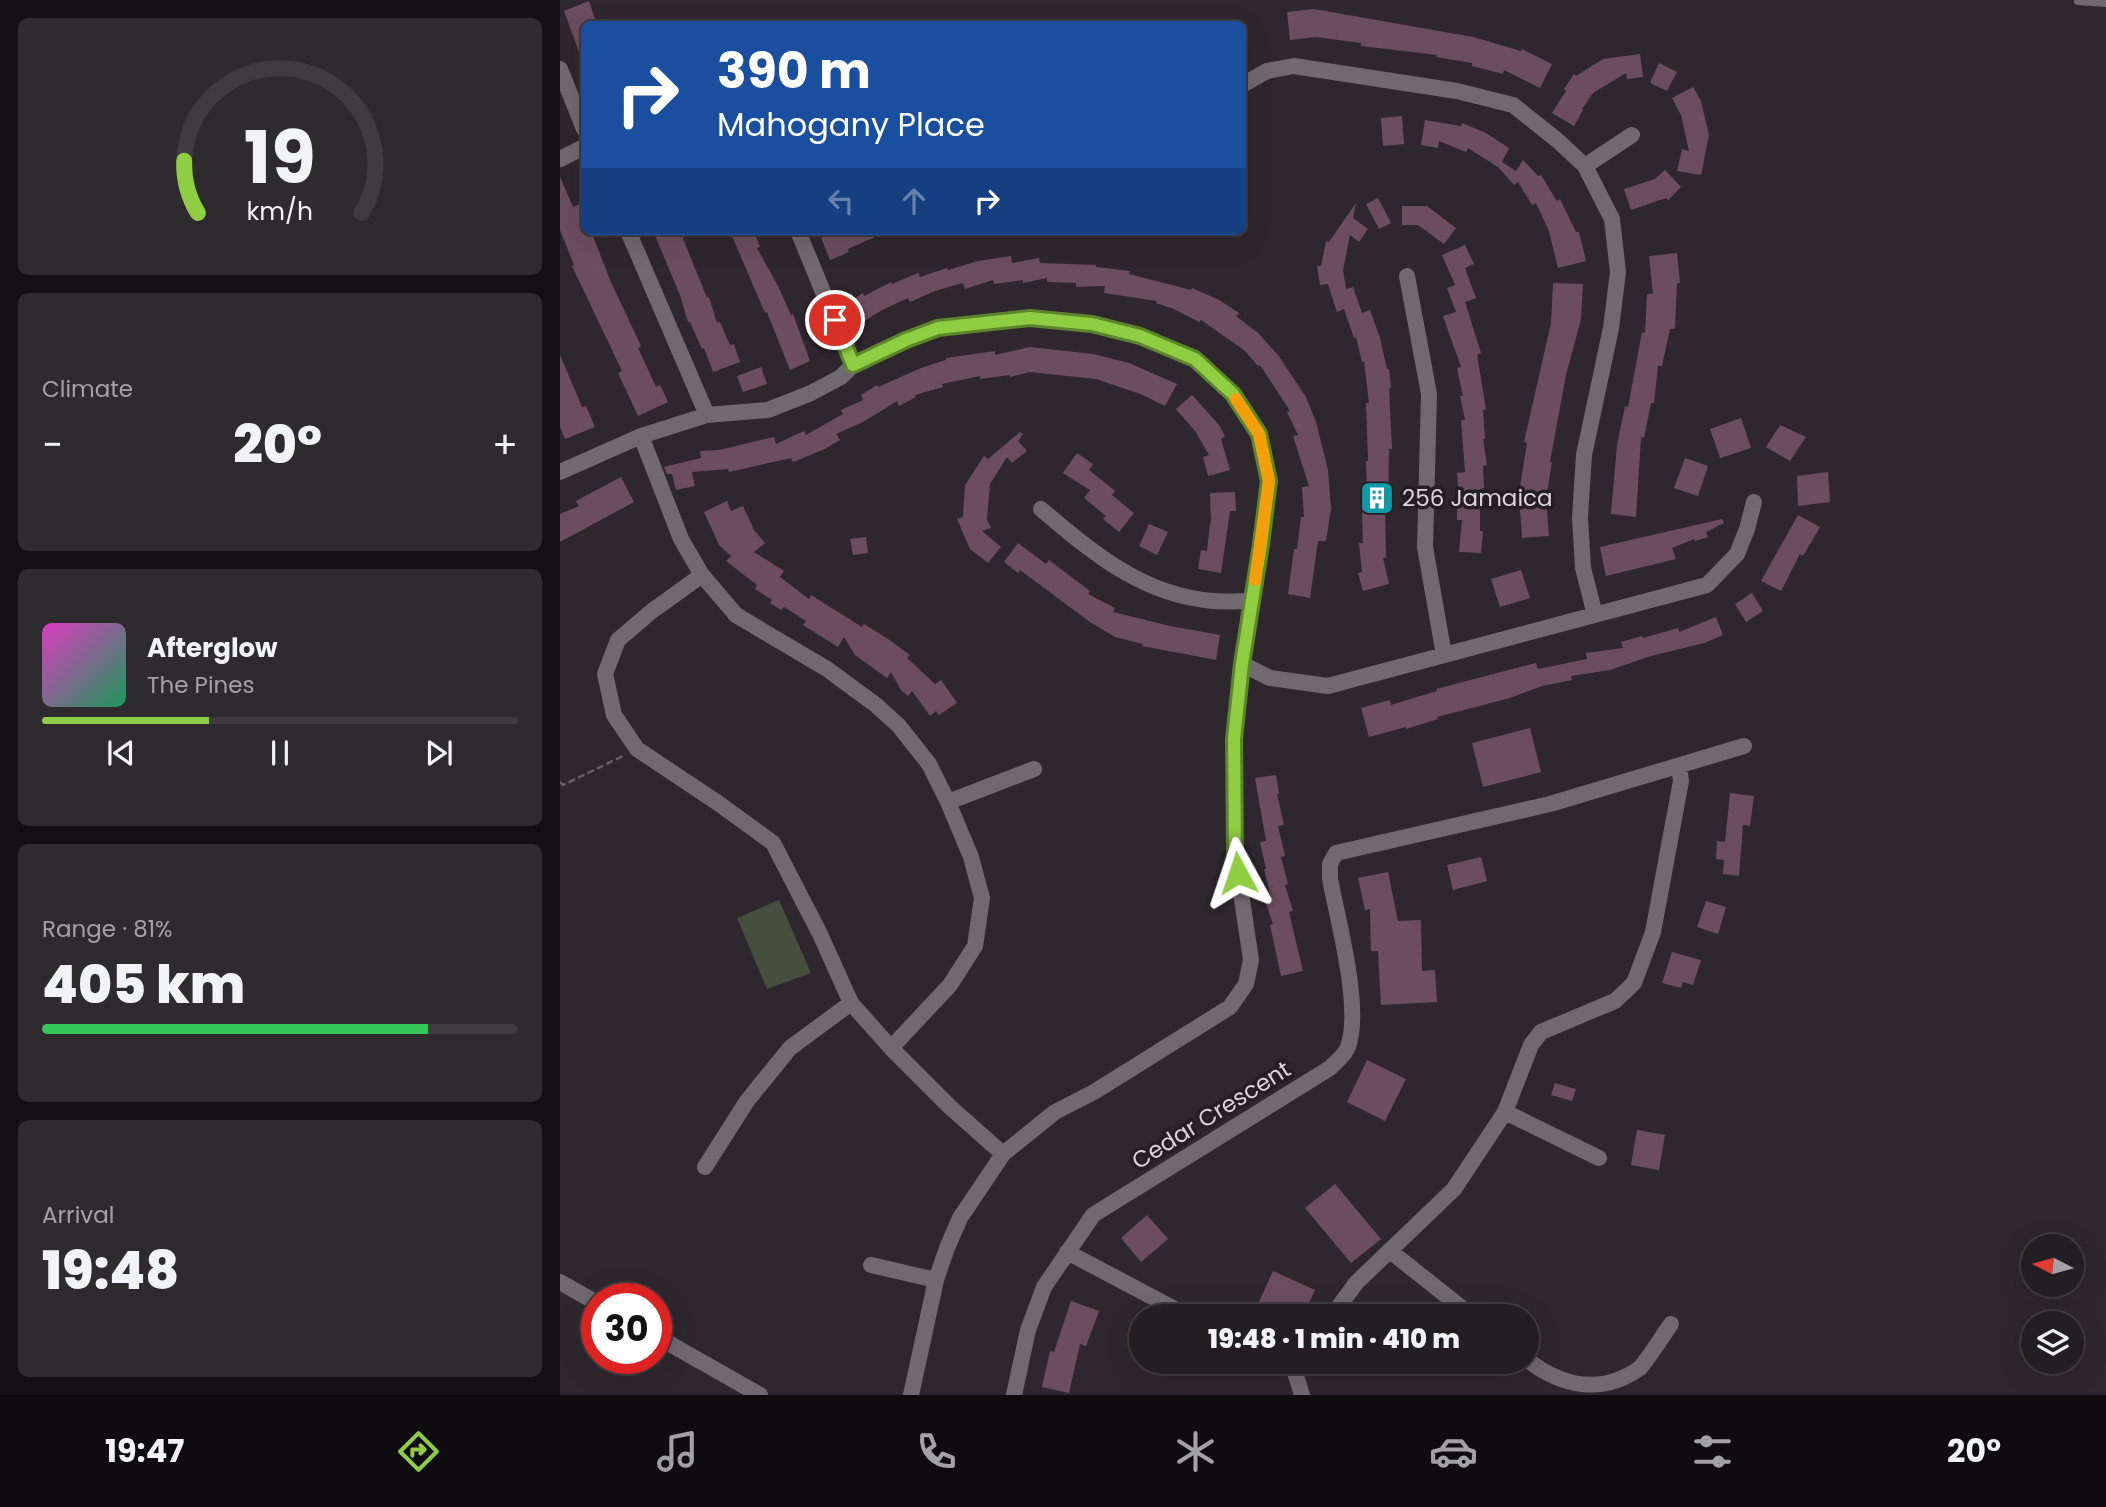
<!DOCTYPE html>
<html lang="en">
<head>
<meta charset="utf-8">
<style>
	:root { --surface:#221e22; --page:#2e2b2f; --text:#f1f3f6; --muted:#a2a2a5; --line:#3f3c40; --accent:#8fcd42 }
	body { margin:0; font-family:Poppins,sans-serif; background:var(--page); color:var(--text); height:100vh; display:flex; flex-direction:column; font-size:26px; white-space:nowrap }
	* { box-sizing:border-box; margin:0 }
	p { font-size:23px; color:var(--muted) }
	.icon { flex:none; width:38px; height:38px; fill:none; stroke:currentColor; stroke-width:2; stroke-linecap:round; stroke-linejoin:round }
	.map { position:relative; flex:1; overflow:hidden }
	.drawer { display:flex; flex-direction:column; gap:18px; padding:18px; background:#131013; width:560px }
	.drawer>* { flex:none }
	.guide { position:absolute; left:21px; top:21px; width:665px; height:214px; border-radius:10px; box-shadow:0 7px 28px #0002,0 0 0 2px var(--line); background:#1a4fa0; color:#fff; overflow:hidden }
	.needle { width:46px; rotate:276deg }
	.buttons { position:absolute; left:1461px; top:1234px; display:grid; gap:14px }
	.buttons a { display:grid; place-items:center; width:63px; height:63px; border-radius:50%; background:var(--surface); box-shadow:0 7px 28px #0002,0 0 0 2px var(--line); font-size:35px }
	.speed { position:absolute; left:21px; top:1283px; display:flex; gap:14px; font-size:35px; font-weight:700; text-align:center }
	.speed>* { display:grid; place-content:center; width:91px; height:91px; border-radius:50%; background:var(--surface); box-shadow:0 7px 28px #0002,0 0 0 2px var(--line); line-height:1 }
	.speed .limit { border:10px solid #d22; background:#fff; color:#111 }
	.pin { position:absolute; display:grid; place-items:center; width:60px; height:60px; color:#fff; margin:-30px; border:4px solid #fff; border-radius:50%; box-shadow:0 2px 7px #0007 }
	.me { position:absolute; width:77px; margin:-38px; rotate:355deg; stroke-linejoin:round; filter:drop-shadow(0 0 5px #0008) }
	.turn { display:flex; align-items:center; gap:24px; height:147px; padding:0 21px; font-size:32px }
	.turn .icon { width:91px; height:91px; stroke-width:2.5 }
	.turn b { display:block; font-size:49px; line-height:60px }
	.lanes { display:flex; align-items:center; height:66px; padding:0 21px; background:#0003; justify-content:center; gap:35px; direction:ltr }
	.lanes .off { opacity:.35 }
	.big { font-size:52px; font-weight:800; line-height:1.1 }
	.drawer .widget { flex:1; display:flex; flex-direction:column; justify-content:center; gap:10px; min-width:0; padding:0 24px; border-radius:10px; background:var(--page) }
	.drawer .dial { align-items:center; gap:0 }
	.dial svg { height:182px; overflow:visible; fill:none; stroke:var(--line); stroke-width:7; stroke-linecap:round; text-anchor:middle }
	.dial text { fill:var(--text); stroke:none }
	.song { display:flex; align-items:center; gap:21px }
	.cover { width:84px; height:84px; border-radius:10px; background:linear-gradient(135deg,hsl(310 70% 55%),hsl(150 70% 35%)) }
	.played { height:7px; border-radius:4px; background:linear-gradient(90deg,var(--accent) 35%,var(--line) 35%) }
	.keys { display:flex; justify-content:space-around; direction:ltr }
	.heat { display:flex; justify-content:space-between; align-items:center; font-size:38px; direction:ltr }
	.charge { height:10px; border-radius:5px; background:linear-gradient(90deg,#34c759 81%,var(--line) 0) }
	.trip { position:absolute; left:569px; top:1304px; width:410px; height:70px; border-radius:35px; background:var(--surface); box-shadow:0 7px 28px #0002,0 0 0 2px var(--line); font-weight:800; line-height:70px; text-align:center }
	.dock { display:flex; height:112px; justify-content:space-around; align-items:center; background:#0e0c0e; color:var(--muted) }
	.dock .icon { width:49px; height:49px }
	.dock .selected { color:var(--accent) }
	.dock b { font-size:32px; color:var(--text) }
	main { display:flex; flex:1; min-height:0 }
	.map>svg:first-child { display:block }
	.green { fill:#444f3d }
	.building { fill:#6c4d5f }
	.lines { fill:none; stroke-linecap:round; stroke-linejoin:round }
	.path { stroke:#656065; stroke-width:2.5; stroke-dasharray:7 3.5; stroke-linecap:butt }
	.lane { stroke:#70696f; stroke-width:8 }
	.street { stroke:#70696f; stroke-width:16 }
	.route-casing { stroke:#5d852b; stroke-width:18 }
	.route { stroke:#8fcd42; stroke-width:12 }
	.slow { stroke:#f59e0b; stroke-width:12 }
	.labels { text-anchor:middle; stroke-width:7; stroke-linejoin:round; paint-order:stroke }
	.poi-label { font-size:23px; fill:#d9d5d9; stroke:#251f25; text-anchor:start }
	.street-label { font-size:23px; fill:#d9d5d9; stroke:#251f25 }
</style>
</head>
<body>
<main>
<section class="drawer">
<div class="widget dial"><svg viewBox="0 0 100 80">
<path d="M14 69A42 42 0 1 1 86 69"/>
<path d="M14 69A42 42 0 0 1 8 46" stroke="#8fcd42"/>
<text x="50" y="56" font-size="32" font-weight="700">19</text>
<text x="50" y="72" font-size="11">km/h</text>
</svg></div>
<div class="widget"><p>Climate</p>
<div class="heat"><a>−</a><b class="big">20°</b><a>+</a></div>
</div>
<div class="widget">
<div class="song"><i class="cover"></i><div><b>Afterglow</b><p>The Pines</p></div></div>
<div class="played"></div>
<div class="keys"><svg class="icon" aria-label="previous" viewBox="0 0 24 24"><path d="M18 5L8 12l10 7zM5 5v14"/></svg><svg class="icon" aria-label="pause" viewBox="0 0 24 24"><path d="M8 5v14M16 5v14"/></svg><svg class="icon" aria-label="next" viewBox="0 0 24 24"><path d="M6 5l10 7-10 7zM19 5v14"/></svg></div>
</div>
<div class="widget"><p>Range · 81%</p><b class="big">405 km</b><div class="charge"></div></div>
<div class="widget"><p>Arrival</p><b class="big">19:48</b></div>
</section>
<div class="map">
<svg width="1546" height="1395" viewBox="0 0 1546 1395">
	<rect width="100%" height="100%" fill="#2e282e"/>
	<path class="green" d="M219 900 251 973 207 989 177 918Z"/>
	<path class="building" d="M29 1 35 19 24 23 23 63 4 11Z
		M754 9 913 37 961 51 962 49 992 64 980 88 944 70 943 74 912 66V63L876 57 877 55 801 46V43L756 37 730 40 727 12Z
		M1080 54 1083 77 1067 79 1066 73 1033 93 1022 109 1023 110 1014 126 992 113 1006 91 1004 89 1014 74 1016 76 1043 59Z
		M1099 63 1117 72 1107 91 1090 83Z
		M1133 87 1141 101 1149 135 1141 175 1117 171 1122 149 1129 151 1121 115 1112 98Z
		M842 116 844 144 823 146 821 118Z
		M865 120 901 126 902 123 926 133 949 148 942 162 956 171 963 160 978 176 981 175 997 201 1000 199 1016 232H1019L1026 261 998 268 989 231 976 203 972 205 958 182 954 185 938 167 908 148 906 152 879 141 878 148 861 145Z
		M1105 170 1121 187 1108 200 1106 198 1071 210 1064 189 1095 179Z
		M0 177 13 207 20 204 24 216V231H31L50 280 81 346 78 348 96 387 100 385 108 402 78 416 58 373 62 371 12 266 14 265 0 230Z
		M818 198 831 223 819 229 806 204Z
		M796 203 793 218 808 229 799 242 790 235 783 270 786 289 793 287 802 313 810 310 820 338 827 369H829L831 388H829L832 449H829L828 507H825L826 558H823L829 584 803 591 798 573 802 572 799 543H803L802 517 805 490H807L806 461H808L806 403H809L804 361 802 362 796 337 794 338 784 309 777 312 768 284 760 285 757 266H761L766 241 769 242Z
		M842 206H867L896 228 884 244 858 225H842Z
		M93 231H120L147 298 149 297 157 323 160 322 170 345 174 344 180 362 153 372 144 348 142 349 130 322H128L120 295Z
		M185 231H194L200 247 197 248 218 286 231 315 233 314 250 361 230 370 207 312 205 313 172 236Z
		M276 231H328L288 249 289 252 270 260 261 238Z
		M905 245 914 264 905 268 916 298 905 302 921 353 917 355 926 409 923 410 925 439H923L927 465 923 466 924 488 920 489V531H923L921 553 899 552 902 520H897V500H899L897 473 905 472 901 420H905L900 396H903L897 368 901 367 883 316 896 312 887 288 895 285 882 255Z
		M1117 253 1120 283H1117L1115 329H1110L1102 366H1098L1094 403H1091L1084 438 1081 437 1076 517 1051 514 1057 445 1065 406 1068 407 1082 332 1085 333 1087 294H1093L1089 256Z
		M451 256 452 263 479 258 480 263 536 265V267L570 271 569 274 631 290 632 288 659 300 679 313 676 316 698 333 718 355 746 397 756 422 768 470 771 509 766 541H758L750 598 728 594 734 549H737L741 517H744L742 487 749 486 733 436 738 435 727 412 730 411 700 365 698 366 684 350 641 320 639 322 614 309 596 303 597 301 544 293 545 286 516 287V283L487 282V278L463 283V280L434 284 433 280 405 289 403 283 375 291 350 302 348 298 322 310 298 325 286 304 303 293 304 296 331 282 332 284 358 273 360 277 387 268 388 270 418 261Z
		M993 283 1023 284 1021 319 1006 375 990 462H992L986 499 989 536 962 538 959 493 967 443 964 442 991 323Z
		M470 347 533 354 569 363 617 384 605 406 583 395 536 379 470 372 450 377 449 375 420 379V376L382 384 383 387 355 395 356 397 339 406 337 401 303 422 276 434 280 440 265 449 233 462 231 458 169 472 168 469 132 472 135 486 116 490 112 474H107L104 467 141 458 140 451 159 450 214 437 216 444 244 431 246 435 283 414 281 410 303 400 301 395 317 385 318 387 361 368 386 360V358L435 351V355Z
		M0 355 22 407 26 406 35 427 5 439 0 427Z
		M201 367 207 384 183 392 177 376Z
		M632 395 659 425 665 436 661 439 670 470 648 476 643 457 649 455 635 431 616 409Z
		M1181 418 1191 448 1160 458 1150 429Z
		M1220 425 1246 437 1230 461 1206 447Z
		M460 432 463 434 458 441 467 451 452 463 447 457 430 484 427 519 431 528 422 531 441 547 428 563 410 549 397 519 403 517 405 485 424 456 428 459Z
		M517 453 533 464 529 470 555 491 552 495 574 513 559 532 543 519 546 516 524 498 530 490 503 473Z
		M1125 458 1148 466 1138 496 1114 488Z
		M1268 472 1270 502 1238 506 1237 476Z
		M61 477 74 502 0 542V514L19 506 16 501Z
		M675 492 676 511H670L661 573 638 569 641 550 647 551 650 523H651L650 493Z
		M167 501 171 511 183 506 194 530 205 543 194 552 224 571 220 577 249 599 251 595 302 627 304 624 328 639 350 655 347 658 375 684 381 680 397 703 379 715 376 711 370 716 352 691 348 696 341 690 331 672 327 678 295 655 284 637 278 647 243 625 246 621 224 607 221 610 210 603 212 600 195 589 197 585 166 561 171 556 159 545 144 512Z
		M1238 515 1260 527 1243 556 1240 554 1221 591 1201 581Z
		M1162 519 1164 523 1146 532 1148 537 1135 541 1134 539 1112 548 1116 559 1046 576 1040 547Z
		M589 524 608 532 597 555 579 546Z
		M306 537 308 553 293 555 290 539Z
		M458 543 486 564 489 560 530 591 528 594 555 608 553 612 610 626 660 635 656 660 582 646 583 644 555 637 530 622 460 570 458 573 444 562Z
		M961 570 970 598 940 607 931 579Z
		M1192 593 1203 611 1186 622 1175 604Z
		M1156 617 1163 635 1144 643 1091 656 1050 670 1011 676 1012 680 982 686 950 698 877 717 878 719 846 729V727L809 737 801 708 830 700 831 705 877 691 876 689 976 663 978 669 1027 659 1026 653 1063 648 1061 642 1082 636 1083 638 1118 628 1119 632Z
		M970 728 981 772 923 787 912 743Z
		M716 775 719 794H717L724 825 718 826 725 856 721 857 728 884 725 885 733 911 729 912 743 971 721 976 710 925 713 924 705 900 711 898 704 869H706L700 842 706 841 695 778Z
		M1170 793 1194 796 1190 826 1183 825 1179 876 1163 874 1164 860 1156 859 1157 841 1165 842Z
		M921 857 927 881 893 890 887 865Z
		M828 872 838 921 861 920 862 971 875 970 877 1002 821 1005 818 951H811L810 909 805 910 798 878Z
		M1146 901 1166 907 1158 934 1137 927Z
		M1112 952 1141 960 1133 985 1123 982 1121 988 1102 983Z
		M807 1060 846 1079 825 1121 787 1102Z
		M995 1083 1016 1089 1012 1101 991 1095Z
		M1077 1130 1105 1135 1099 1170 1071 1165Z
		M775 1184 821 1239 791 1263 745 1208Z
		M587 1215 608 1239 581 1262 561 1238Z
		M713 1271 755 1290 743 1316H718L697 1306Z
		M511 1301 539 1311 526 1346 520 1344 509 1393 482 1387 490 1351 494 1352Z"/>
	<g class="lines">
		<path class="path" d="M0 782 3 785 63 756"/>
		<path class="lane" d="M1518 1 1546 3"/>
		<path class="street" d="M0 69 24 129
			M682 85 707 71 734 66 897 91 953 105 997 140 1025 166 1052 219 1058 272 1051 328 1024 455 1020 518 1023 568 1035 615
			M0 159 24 147
			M1025 166 1072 135
			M68 231 147 415
			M238 231 293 365
			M847 276 869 394 865 547 884 655
			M81 436 121 539 142 575 176 615 267 669 316 705 339 726 369 764 388 802 411 857 422 898 415 946 390 985 331 1048
			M0 472 81 436 147 415 208 410 251 393 281 377 293 365 346 340 378 328 470 318 532 324 580 336 634 359 673 394 699 434 709 481 701 544 682 664 674 739 675 853 691 960 686 984 670 1007 534 1092 495 1112 443 1154 400 1218 387 1248 376 1280 351 1395
			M481 509C533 553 582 595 653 601 666 602 679 601 691 601
			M142 575 92 611 58 640 45 674 54 715 77 749 158 803 213 843 260 934 291 1003 331 1048 390 1107 443 1154
			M682 664 710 678 768 686 1147 585 1177 554 1187 529 1194 502
			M388 802 474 769
			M945 1112 1039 1158
			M145 1167 187 1101 230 1048 291 1003
			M830 1251 912 1316
			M507 1252 628 1316
			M311 1265 376 1280
			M0 1282 37 1303
			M772 1316 796 1283 894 1189 945 1112 971 1045 981 1032 1055 1001 1074 983 1093 932 1121 781 1119 766
			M96 1336 200 1395
			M966 1359C1002 1387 1042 1395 1080 1368 1091 1355 1101 1338 1111 1324
			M733 1366 742 1395
			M454 1395 468 1330 484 1287 533 1215 770 1068C776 1062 785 1055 788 1047 802 1008 778 921 770 879V864L776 853 990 804 1184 746"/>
	</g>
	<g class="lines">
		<g class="route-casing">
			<path id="route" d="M275 320 293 365 346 340 378 328 470 318 532 324 580 336 635 359 673 394 699 434 709 481 701 544 682 664 674 739 675 853 678 873"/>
		</g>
		<use href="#route" class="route"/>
		<path class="slow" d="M676 399 699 434 709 481 695 580"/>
	</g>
	<defs>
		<g id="building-square" transform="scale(1.75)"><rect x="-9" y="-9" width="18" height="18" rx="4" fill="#0f9aa8" stroke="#251f25"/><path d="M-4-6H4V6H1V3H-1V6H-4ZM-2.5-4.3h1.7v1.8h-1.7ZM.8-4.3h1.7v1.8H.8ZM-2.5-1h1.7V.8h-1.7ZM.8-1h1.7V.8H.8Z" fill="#fff"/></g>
	</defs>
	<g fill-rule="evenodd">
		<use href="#building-square" x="817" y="498"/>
	</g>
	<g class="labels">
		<g class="poi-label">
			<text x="842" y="506">256 Jamaica</text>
		</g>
		<g class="street-label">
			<text transform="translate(651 1115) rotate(-32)" y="8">Cedar Crescent</text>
		</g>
	</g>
</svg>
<div class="buttons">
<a><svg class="needle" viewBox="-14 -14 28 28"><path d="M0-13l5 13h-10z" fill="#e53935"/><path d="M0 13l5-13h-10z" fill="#a2a2a5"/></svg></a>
<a><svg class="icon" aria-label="layers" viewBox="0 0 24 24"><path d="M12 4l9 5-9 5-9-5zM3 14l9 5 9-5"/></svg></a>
</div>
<div class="speed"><div class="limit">30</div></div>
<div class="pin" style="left:275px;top:320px;background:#d93025"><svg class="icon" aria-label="arrive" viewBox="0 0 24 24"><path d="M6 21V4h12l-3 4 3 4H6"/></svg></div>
<svg class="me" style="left:678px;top:873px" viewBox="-20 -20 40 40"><path d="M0-17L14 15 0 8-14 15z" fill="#8fcd42" stroke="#fff" stroke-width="4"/></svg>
<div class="trip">19:48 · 1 min · 410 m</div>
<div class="guide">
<div class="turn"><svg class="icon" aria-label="right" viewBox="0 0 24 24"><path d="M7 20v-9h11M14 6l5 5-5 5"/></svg><div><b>390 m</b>Mahogany Place</div></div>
<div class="lanes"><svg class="icon off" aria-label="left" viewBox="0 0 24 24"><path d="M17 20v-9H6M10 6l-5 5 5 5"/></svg><svg class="icon off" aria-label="ahead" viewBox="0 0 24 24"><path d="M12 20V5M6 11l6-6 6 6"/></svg><svg class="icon" aria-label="right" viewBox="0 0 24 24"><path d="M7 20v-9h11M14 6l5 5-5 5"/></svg></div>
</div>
</div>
</main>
<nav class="dock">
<b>19:47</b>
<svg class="icon selected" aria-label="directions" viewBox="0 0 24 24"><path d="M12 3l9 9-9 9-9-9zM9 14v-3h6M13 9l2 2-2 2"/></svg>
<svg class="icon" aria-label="music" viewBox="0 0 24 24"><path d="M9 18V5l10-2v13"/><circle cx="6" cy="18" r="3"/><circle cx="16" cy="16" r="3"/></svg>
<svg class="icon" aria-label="phone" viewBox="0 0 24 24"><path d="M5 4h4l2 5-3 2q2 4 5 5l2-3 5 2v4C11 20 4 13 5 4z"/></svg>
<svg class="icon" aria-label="climate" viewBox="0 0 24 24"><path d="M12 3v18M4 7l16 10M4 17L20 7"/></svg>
<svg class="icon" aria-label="car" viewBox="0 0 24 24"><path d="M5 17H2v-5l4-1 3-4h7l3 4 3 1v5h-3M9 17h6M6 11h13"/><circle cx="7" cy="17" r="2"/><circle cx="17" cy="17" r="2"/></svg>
<svg class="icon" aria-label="filters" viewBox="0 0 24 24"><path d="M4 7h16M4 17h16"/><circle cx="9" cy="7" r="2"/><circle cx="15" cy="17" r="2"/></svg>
<b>20°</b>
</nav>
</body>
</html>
